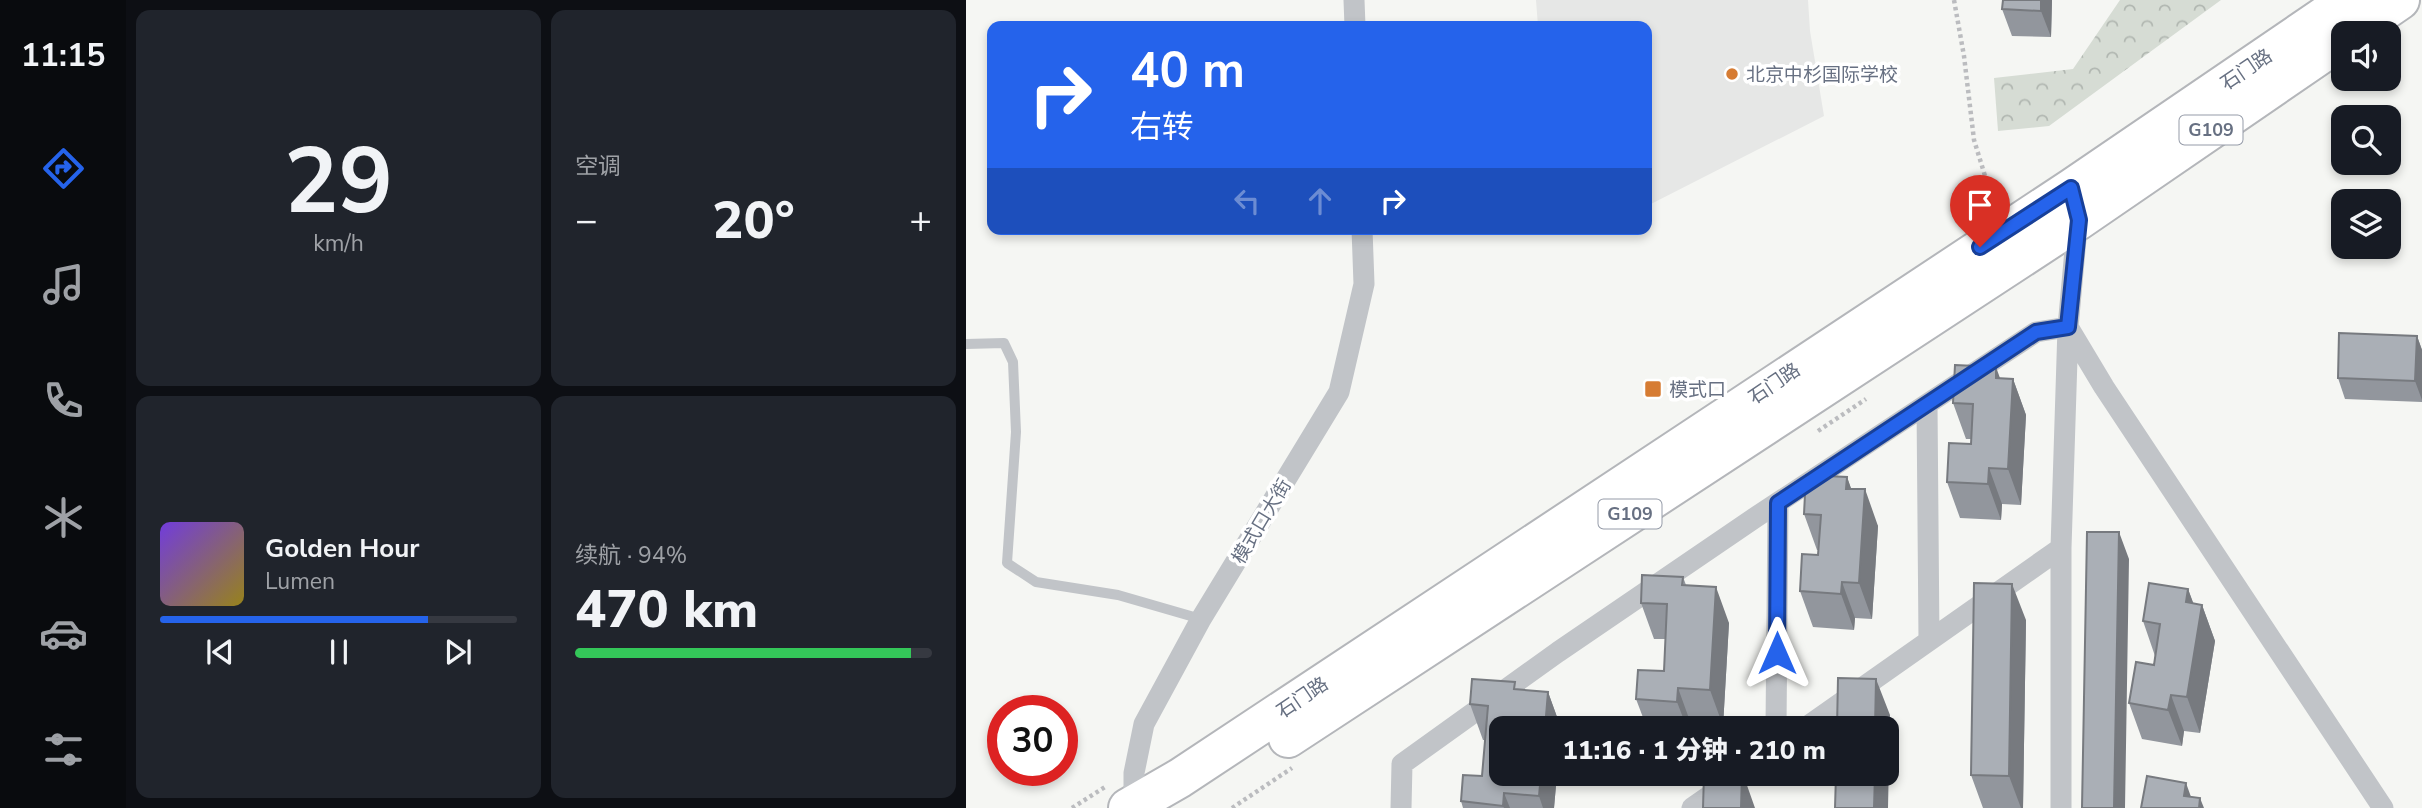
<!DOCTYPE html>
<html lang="zh">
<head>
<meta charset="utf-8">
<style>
	:root { --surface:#171b24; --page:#20242c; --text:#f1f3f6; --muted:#9ea1a6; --line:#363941; --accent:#2563eb }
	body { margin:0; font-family:"Nunito Sans","Noto Sans SC",sans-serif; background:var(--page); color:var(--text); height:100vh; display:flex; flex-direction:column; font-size:26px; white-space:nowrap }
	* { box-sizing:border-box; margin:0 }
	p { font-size:23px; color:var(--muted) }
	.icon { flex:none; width:38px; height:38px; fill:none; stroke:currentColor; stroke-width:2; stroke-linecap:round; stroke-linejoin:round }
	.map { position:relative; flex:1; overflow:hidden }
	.side { display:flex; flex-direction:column; gap:10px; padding:10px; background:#0d0f14; width:840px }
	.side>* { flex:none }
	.top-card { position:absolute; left:21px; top:21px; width:665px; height:214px; border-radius:14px; box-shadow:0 4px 10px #0003; background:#2563eb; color:#fff; overflow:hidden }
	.buttons { position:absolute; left:1365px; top:21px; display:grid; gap:14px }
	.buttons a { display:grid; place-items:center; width:70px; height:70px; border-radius:14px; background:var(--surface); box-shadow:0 4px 10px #0003; font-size:35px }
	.speed { position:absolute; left:21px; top:695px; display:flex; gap:14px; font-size:35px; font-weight:700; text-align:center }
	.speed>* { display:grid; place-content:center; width:91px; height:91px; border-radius:50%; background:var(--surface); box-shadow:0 4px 10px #0003; line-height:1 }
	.speed .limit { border:10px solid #d22; background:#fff; color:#111 }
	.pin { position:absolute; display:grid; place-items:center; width:60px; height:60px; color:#fff; margin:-72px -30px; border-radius:50% 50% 50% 0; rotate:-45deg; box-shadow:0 0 7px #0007 }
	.pin .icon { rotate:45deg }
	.me { position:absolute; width:77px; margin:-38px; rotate:0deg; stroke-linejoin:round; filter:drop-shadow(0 0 5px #0008) }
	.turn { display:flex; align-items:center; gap:24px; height:147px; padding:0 28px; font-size:32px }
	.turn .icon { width:91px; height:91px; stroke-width:2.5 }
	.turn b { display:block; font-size:49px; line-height:60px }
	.lanes { display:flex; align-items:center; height:66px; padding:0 28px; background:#0003; justify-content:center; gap:35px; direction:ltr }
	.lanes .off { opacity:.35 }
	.big { font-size:52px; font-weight:800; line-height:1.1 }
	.side .card { flex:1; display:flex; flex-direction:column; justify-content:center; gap:10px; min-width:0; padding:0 24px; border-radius:14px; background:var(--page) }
	.side .dial { align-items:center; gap:0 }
	.dial b { font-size:91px; line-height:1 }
	.song { display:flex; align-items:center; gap:21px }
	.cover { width:84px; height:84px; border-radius:10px; background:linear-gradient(135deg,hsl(260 70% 55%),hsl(50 70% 35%)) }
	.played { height:7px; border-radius:4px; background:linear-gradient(90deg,var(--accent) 75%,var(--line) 75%) }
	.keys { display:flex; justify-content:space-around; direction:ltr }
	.heat { display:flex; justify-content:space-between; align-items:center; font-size:38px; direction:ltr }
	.charge { height:10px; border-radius:5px; background:linear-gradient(90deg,#34c759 94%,var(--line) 0) }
	.side .tiles { flex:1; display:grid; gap:10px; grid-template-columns:repeat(2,1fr) }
	.trip { position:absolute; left:523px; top:716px; width:410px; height:70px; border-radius:14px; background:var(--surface); box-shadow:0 4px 10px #0003; font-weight:800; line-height:70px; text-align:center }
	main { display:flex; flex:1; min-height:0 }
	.tabs { display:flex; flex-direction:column; width:126px; justify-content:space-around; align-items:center; background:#090b0e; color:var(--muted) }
	.tabs .icon { width:49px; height:49px }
	.tabs .selected { color:var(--accent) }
	.tabs b { font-size:32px; color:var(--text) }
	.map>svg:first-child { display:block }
	.built { fill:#e6e7e6 }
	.forest { fill:url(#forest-crowns) }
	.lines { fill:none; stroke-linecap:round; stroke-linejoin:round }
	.highway-casing { stroke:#b4b6ba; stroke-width:42 }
	.path { stroke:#bbbcbf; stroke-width:4.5; stroke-dasharray:3.5 3.5; stroke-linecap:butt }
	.lane { stroke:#c1c4c8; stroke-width:10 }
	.street { stroke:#c1c4c8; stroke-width:21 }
	.highway { stroke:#fff; stroke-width:38 }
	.wall { fill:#92969d }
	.shaded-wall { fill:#777a7f }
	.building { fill:#aaafb6; stroke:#777a7f; stroke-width:2 }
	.route-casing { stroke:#184099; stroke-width:18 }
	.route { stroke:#2563eb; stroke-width:12 }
	.poi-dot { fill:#d67c33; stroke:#fff; stroke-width:2.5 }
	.labels { text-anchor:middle; stroke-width:7; stroke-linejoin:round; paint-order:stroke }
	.shield { fill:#fff; stroke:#959ba8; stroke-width:2 }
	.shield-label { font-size:18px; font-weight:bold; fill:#677082 }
	.street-label { font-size:19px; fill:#677082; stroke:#fff }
	.poi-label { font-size:19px; fill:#677082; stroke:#fff; text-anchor:start }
</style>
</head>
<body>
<main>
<nav class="tabs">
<b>11:15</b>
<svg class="icon selected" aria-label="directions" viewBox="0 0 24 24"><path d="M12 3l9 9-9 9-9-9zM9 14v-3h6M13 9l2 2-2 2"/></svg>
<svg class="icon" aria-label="music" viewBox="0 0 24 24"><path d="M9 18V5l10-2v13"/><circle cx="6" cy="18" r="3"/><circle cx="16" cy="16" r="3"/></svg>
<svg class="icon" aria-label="phone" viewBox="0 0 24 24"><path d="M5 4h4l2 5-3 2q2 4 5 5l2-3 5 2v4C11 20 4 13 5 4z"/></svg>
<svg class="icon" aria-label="climate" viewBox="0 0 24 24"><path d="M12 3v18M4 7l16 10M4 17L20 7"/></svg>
<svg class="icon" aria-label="car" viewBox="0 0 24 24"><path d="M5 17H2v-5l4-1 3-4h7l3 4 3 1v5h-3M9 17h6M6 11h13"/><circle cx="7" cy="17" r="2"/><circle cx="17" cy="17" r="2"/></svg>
<svg class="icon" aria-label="filters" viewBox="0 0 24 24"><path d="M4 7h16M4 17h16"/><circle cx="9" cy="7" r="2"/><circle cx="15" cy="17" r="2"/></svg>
</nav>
<section class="side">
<div class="tiles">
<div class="card dial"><b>29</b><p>km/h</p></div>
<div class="card"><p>空调</p>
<div class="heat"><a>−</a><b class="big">20°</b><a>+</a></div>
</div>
<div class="card">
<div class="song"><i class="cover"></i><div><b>Golden Hour</b><p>Lumen</p></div></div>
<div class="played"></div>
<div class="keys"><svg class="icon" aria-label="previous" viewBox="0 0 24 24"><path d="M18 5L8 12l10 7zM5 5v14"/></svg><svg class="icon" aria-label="pause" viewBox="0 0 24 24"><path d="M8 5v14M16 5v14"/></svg><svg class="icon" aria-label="next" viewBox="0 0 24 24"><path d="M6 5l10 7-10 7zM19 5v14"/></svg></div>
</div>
<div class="card"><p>续航 · 94%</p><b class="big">470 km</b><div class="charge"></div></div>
</div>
</section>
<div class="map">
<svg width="1456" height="808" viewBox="0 0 1456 808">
	<defs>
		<pattern id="forest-crowns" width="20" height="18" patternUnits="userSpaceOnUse" patternTransform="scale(1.75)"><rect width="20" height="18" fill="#d6dcd4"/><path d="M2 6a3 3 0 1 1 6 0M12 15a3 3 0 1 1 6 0" fill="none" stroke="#b1b7b1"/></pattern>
	</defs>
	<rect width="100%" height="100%" fill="#f5f6f3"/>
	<path class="built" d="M570 0H842L844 31 858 116 681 206V26H572Z"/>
	<path class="forest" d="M1154 0H1255L1083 126 1032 131 1028 78 1107 69Z"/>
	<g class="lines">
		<g class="highway-casing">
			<path id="highway" d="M1386 33 1434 0
				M322 738 1113 220 1377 39
				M162 808 214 778 1106 188 1382 0"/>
		</g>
		<path class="path" d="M988 0 998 56 1008 140 1028 205
			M852 431 900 399
			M106 808 139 787
			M266 808 326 768"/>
		<path class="lane" d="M0 344 38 343 47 362 50 432 41 563 70 582 152 595 235 619"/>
		<path class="street" d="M388 0 389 26
			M961 404 963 641
			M810 728 812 503
			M839 728 1095 548
			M168 804V773L178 724 235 619 373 392 398 284 396 229
			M435 808 436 764 592 652 790 517 1070 332 1102 327 1138 387 1417 808
			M726 808 775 774
			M1095 808V548L1102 327 1112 217"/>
		<use href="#highway" class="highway"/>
	</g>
	<path class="wall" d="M1086 0 1085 37 1046 36 1036 9Z
		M1451 336 1456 350V402L1379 399 1372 378Z
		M1034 378 1047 379 1060 415 1055 505 1036 504 1035 520 994 518 981 482 1005 444V439H1000L987 403Z
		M881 477 885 489 912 526 906 619 889 618 888 630 847 627 834 591 852 555 853 550H851L838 514Z
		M717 577 720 585 763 623 757 726 725 724V728H681L670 699 698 671 700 639H688L675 603Z
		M1222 589 1227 603 1236 605 1249 641 1234 733 1218 731 1216 746 1176 739 1163 703 1188 665 1189 656 1177 621Z
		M1060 620 1057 808H1017L1005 775Z
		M551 689 582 692 595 728H536V774H591L588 808H497L495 801 516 776 519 740H517L504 704Z"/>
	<path class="shaded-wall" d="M1075 0H1086L1085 37 1075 11Z
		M1451 336 1456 350V400L1449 381Z
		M1030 367 1043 403 1030 378Z
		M1047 379 1060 415 1055 505 1042 469Z
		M1023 468 1036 504 1035 520 1022 484Z
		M881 477 894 513 880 489Z
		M899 489 912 526 906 619 893 583Z
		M1153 532 1163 559 1159 808H1148Z
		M876 582 889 618 888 630 875 594Z
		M1046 584 1060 620 1057 808H1055L1043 776Z
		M750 587 763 623 757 726 744 690Z
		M1222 589 1234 621 1236 605 1249 641 1234 733 1221 697 1220 602Z
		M910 679 924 715 922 808H908L909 774H920V728H909Z
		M712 688 725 724V728H721L711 702Z
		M582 692 595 728H579Z
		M1205 695 1218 731 1216 746 1202 710Z
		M575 774H591L588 808H577L573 796Z
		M776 774H777L789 808H775Z
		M1220 783 1229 808 1218 796Z
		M538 793 544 808H538L537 806Z
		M1234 798 1238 808H1233Z"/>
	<path class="building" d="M1037 0H1075V11L1036 9Z
		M1373 333 1451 336 1449 381 1372 378Z
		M989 365 1030 367V378L1047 379 1042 469 1023 468 1022 484 981 482 983 443 1005 444 1007 404 987 403Z
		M840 475 881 477 880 489H899L893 583 876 582 875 594 834 591 836 554 852 555 855 515 838 514Z
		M1121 532H1153L1148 808H1116Z
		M676 575 717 577 716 585 750 587 744 690 712 688 711 702 670 699 672 670 698 671 701 604 675 603Z
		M1008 583 1046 584 1043 776 1005 775Z
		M1183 583 1222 589 1220 602 1236 605 1221 697 1205 695 1202 710 1163 703 1170 662 1188 665 1194 624 1177 621Z
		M872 678 910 679 909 728H871Z
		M506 679 549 682 548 689 582 692 579 728H536V774H575L573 796 538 793 537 806 495 801 497 775 516 776 522 706 504 704Z
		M738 774H776L775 808H737Z
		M870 774H909L908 808H869Z
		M1181 776 1220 783 1218 796 1234 798 1233 808H1175Z"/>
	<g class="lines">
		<g class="route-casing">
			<path id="route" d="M811 653 812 503 1070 332 1102 327 1113 220 1105 188 1014 247"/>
		</g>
		<use href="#route" class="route"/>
	</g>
	<g class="poi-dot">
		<circle cx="766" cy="74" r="7"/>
		<rect x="678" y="380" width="18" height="18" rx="3.5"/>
	</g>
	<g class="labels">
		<g class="shield">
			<rect x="1213.5" y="115.5" width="63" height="29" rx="5"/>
			<rect x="632.5" y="499.5" width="63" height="29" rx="5"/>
		</g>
		<g class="shield-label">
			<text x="1245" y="136">G109</text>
			<text x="664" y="520">G109</text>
		</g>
		<g class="street-label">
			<text transform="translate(1280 69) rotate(-34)" y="7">石门路</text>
			<text transform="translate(808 383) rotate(-34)" y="7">石门路</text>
			<text transform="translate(295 521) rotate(-59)" y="7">模式口大街</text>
			<text transform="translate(336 697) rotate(-34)" y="7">石门路</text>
		</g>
		<g class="poi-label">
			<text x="780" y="81">北京中杉国际学校</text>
			<text x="703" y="396">模式口</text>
		</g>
	</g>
</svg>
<div class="buttons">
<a><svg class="icon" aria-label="sound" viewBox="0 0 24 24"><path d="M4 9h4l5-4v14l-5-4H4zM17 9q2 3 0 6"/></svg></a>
<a><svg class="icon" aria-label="search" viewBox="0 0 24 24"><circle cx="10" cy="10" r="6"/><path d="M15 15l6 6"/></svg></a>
<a><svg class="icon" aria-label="layers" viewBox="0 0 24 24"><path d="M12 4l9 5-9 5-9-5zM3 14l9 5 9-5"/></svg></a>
</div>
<div class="speed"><div class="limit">30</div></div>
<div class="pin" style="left:1014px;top:247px;background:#d93025"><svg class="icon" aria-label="arrive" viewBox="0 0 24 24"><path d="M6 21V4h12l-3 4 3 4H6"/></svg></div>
<svg class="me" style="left:811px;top:653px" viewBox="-20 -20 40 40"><path d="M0-17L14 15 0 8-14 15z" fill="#2563eb" stroke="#fff" stroke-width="4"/></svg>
<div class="trip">11:16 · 1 分钟 · 210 m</div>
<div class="top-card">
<div class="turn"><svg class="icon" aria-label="right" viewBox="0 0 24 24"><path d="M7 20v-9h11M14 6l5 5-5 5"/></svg><div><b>40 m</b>右转</div></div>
<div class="lanes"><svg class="icon off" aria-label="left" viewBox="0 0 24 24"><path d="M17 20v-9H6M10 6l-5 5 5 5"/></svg><svg class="icon off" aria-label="ahead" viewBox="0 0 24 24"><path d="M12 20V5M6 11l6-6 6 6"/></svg><svg class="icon" aria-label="right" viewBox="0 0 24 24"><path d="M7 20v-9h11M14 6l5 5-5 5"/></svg></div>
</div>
</div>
</main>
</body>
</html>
